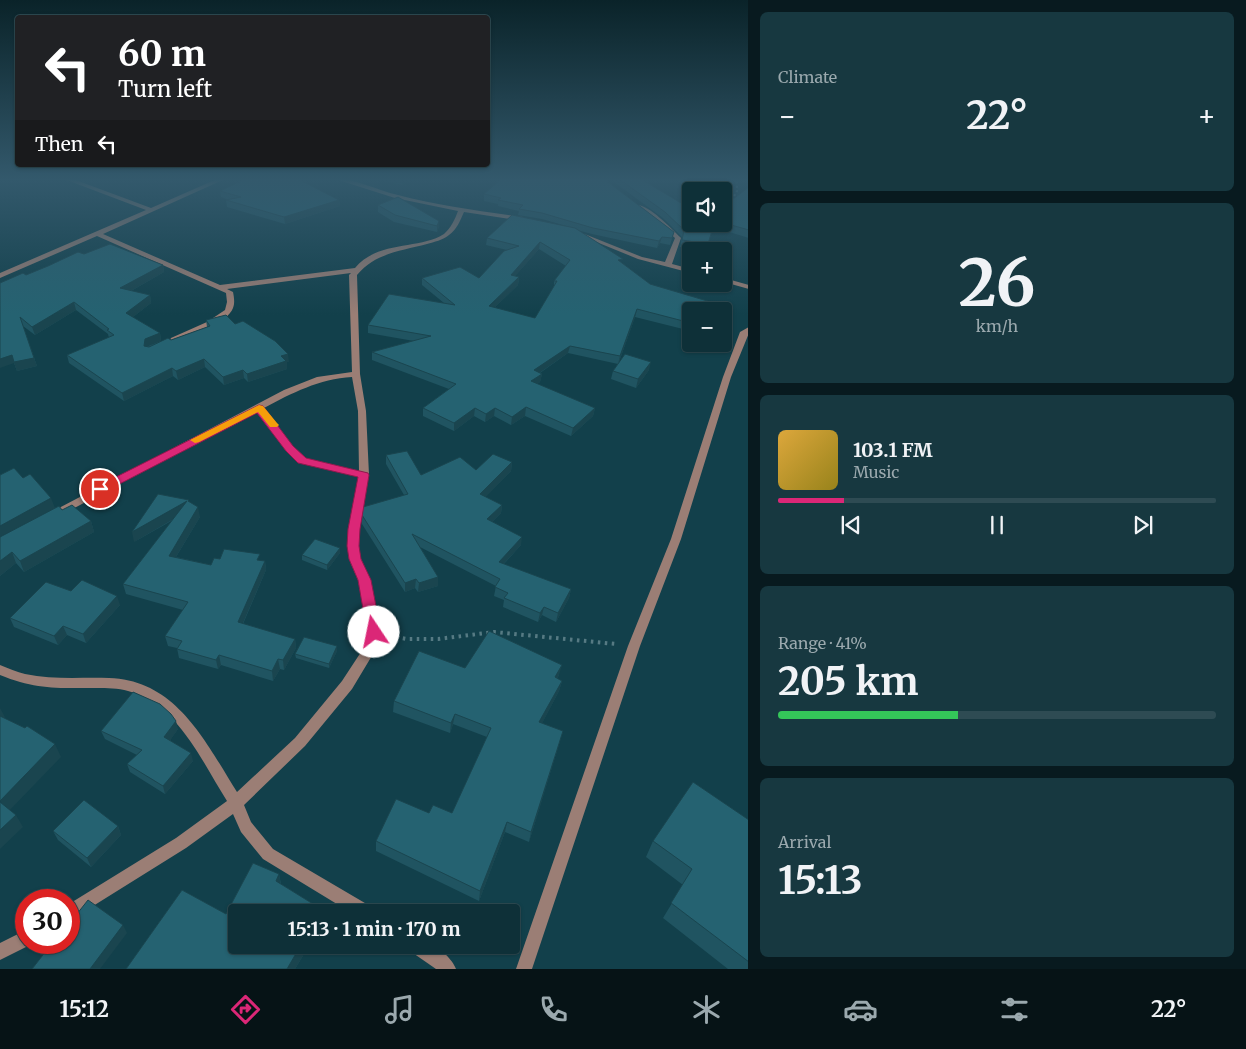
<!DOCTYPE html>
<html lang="en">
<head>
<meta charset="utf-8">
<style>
	:root { --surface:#0e3038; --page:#173840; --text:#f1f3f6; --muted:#9ba9ae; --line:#2e4b53; --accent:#db2777 }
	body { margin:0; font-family:Merriweather,serif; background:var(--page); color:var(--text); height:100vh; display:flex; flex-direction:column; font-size:19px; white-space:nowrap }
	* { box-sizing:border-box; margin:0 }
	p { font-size:16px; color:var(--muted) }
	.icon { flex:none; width:28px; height:28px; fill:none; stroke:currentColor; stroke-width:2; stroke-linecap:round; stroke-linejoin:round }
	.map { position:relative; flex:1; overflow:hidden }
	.side { display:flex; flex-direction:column; gap:12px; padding:12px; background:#081a1f; width:498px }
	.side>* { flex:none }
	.banner { position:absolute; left:15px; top:15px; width:475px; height:152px; border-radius:5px; box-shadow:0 1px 4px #0004,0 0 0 1px var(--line); background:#202124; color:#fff; overflow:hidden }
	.tools { position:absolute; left:682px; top:182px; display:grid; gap:10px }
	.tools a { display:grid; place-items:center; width:50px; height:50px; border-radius:5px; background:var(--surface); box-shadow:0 1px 4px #0004,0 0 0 1px var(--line); font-size:25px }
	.speed { position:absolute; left:15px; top:889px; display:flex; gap:10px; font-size:25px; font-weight:700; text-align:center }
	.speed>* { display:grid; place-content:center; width:65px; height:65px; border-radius:50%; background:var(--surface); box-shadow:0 1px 4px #0004,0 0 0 1px var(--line); line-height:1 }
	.speed .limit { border:8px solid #d22; background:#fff; color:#111 }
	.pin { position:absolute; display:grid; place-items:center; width:42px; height:42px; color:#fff; margin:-21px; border:2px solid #fff; border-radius:50%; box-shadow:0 1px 5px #0007 }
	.me { position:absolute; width:55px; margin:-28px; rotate:349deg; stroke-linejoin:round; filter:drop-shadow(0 0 4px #0008) }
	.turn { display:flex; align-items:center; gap:18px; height:105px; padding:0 20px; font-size:22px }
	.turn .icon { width:65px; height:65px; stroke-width:2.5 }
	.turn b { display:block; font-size:35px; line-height:42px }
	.then { display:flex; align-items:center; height:48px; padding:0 20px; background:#0003; gap:10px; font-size:19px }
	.big { font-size:38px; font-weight:700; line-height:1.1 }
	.side .tile { flex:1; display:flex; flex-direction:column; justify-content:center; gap:8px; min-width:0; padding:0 18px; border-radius:8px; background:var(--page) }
	.side .dial { align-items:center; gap:0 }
	.dial b { font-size:65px; line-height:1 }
	.song { display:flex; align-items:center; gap:15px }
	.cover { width:60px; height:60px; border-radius:8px; background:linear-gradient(135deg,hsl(40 70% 55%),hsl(50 70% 35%)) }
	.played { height:5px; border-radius:2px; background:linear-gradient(90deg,var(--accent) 15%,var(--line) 15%) }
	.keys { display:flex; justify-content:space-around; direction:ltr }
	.heat { display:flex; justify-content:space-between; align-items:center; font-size:28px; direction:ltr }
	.charge { height:8px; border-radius:4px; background:linear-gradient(90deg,#34c759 41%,var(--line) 0) }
	.trip { position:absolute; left:228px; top:904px; width:292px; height:50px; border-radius:5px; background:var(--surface); box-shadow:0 1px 4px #0004,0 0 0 1px var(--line); font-weight:700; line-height:50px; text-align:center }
	.tab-bar { display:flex; height:80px; justify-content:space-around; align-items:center; background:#061316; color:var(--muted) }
	.tab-bar .icon { width:35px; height:35px }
	.tab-bar .current { color:var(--accent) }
	.tab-bar b { font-size:22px; color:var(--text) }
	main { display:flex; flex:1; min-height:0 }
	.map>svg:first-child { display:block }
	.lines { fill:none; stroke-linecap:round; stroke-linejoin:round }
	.path-far1 { stroke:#567a83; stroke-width:2; stroke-dasharray:2 2.5; stroke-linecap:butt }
	.path { stroke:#567a83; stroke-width:4; stroke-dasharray:2.5 4.5; stroke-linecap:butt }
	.street { fill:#9b7e75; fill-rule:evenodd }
	.wall { fill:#205461; fill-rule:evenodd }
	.shaded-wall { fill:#1a454f }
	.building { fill:#256271; stroke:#1a454f; fill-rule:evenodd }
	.route { fill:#db2777; stroke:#8e194d }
	.slow { fill:#f59e0b }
</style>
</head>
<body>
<main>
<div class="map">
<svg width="749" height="969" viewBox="0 0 749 969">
	<rect width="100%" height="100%" fill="#12404b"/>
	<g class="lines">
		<path class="path-far1" d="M732 200 737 191V179"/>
		<path class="path" d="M389 636 407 639H438L494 632 616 644"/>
		<path class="street" d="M64 179H73L151 208 217 179H225L103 234 220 285 355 268C378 240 419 250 444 234 451 228 455 219 458 211L395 198 335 179C357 179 377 190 398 195 439 206 481 211 523 217L526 219 523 221 464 212C460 221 457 229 449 235 443 240 434 242 427 244 401 251 375 253 357 275L360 374 366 411 369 475 359 529 358 546 361 559 370 580 380 632 373 654 352 689 305 746 244 805 251 822 273 849 370 906 372 912H350L263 859 241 832 233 814 186 848 69 921V904L176 838 227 801C201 760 178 705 128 691 118 688 107 688 97 688 59 688 36 690 0 675V665C8 668 17 672 25 674 53 680 81 677 109 678 177 680 206 743 237 792L295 738 342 681 361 652 368 632 358 580 349 559 348 546 349 529 359 477 299 462 286 451 257 411 65 513H57L56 511 57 509 284 390 317 377 352 372 349 275 351 273 227 289 233 292C234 297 235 303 233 308 228 323 189 338 174 342L170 340 171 338 207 322 225 310 227 302 226 293 97 236 0 278V273L146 210ZM352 377 358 411 359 471 305 458 292 447 264 408C292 393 319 379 352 377Z
			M637 205C649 205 671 228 680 237L681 238 672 264 691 269V273L638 259 572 232 577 231 642 257 665 262 675 238 653 218 637 207Z
			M724 278 749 285V289L724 282Z
			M749 327V333L731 377 681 539 640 646 532 969H516L628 646 671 539 723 377 740 332Z
			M26 930V942H32V944L0 960V943Z
			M408 945C415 945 422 944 429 945 439 946 453 960 456 969H436L410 951Z"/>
	</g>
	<path class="wall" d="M373 179H415L402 185Z
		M610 179H641L691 224H724V206L749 187V238L713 227 706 251 680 247 682 237 663 218Z
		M608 182 674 232 670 245 660 243 657 248 592 234 577 230 650 284 691 311V331L635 317 619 362 649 370 636 388 611 379 613 371 618 364 568 353 540 373 542 374 540 382 537 384 595 408 593 416 571 436 525 416 511 425 494 416 485 422 474 416 454 431 423 416V408L449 389 372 360V352L414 341 368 333V325L444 303 422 285V278H479L507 250 486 245 487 238 566 226 542 219 518 215 519 211 498 206V204L484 201V194ZM539 249 566 266 554 281V287L535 318 494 308 518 285 519 277 515 276Z
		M220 191 339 200 340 206 285 224 227 207 226 200H229L221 197Z
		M398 197 439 227 437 232 394 222 378 212V205Z
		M84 254 163 265 164 272 131 291 150 295 151 303 133 317 160 333 161 341 171 340 207 327 206 320 235 324 289 362H287V369L248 382 244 378 224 385 205 367 178 380 173 376 124 401 69 363 67 355 109 338 108 334 76 310 35 335 23 326 37 366 17 371 14 363 26 275Z
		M386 455 421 475 476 470 512 462 511 471 485 497 502 505 501 513 492 522 521 545 504 564 571 589 569 598 556 622 542 615 538 622 503 607 504 600 494 596 496 586 420 547 438 577V586L418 592 415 588 405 592 362 524V515L404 495 386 464Z
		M0 475 23 478 55 508 62 510 91 521 94 532 24 572 16 563 0 576Z
		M190 502 200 517 176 557 211 565 220 559 265 561 266 570 243 624 295 639 296 648 284 670 280 669 273 681 221 665 218 669 179 658 177 648 168 646 165 636 183 610 126 594 123 584 173 520 134 542Z
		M340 553 327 570 302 560V555Z
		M71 591 120 605 86 643 67 635 58 645 14 627 10 618Z
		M337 646V651L329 668 296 658 295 654Z
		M465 668 559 675 557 679 562 681 559 691 542 723 560 741 529 842 505 832 479 901 376 851V841L429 813H452L487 737 453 724 450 733 393 712 394 701Z
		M178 729 170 740 193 761 165 794 130 772 127 764 137 755 105 739 101 731Z
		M749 820V969H728L663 918 683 885 646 857 653 841Z
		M118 826 121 835 91 867 58 840 53 831Z
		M253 863 279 874 281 884 326 912H236V945H319L314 953 307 949 295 969H126L182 890 226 914Z"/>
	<path class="shaded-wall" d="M403 179H415L402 185Z
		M339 200 340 206 285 224 284 217Z
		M439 221V227L437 232V226Z
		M662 237 660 243 657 248 659 241Z
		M540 242 539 249 510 282 511 275Z
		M163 265 164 272 122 296 120 288Z
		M519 277 518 285 488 314 489 306Z
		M150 295 151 303 128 321 126 313Z
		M74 302 76 310 35 335 32 327Z
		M637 309 635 317 618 364 620 356Z
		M160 333 161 341 146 347 144 346 145 339Z
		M570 346 568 353 532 378 534 370Z
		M288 354 289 362H287V369L248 382 247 374 281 356Z
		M12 355 34 358 37 366 17 371 14 363 0 368V359Z
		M204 359 205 367 178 380 176 371Z
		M651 362 649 370 636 388 638 379Z
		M172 368 173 376 124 401 122 393Z
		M243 370 244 378 224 385 223 377Z
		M542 374 540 382 530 389 531 381Z
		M526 407 525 416 511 425 512 417Z
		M475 408 474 416 454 431V423Z
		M495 408 494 416 485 422 486 414Z
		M595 408 593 416 571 436 573 428Z
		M512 462 511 471 480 503V494Z
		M51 498 55 508 0 539V526Z
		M187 501 189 510 134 542 132 532Z
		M502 505 501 513 486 528 487 519Z
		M198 507 200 517 171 565 169 556Z
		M91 521 94 532 24 572 20 561Z
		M522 537 521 545 498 570 499 562Z
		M340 548V553L327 570V565Z
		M12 552 16 563 0 576V561Z
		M265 561 266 570 239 632 238 622Z
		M438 577V586L418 592 419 583Z
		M416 579 415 588 405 592V583Z
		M571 589 569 598 556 622 558 613Z
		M117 596 120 605 86 643 83 634Z
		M544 607 542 615 538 622 540 613Z
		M63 626 67 635 58 645 54 636Z
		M295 639 296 648 284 670 283 660Z
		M337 646V651L329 668V664Z
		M219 655 221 665 218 669 216 660Z
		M278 659 280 669 273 681 272 671Z
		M562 665 559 675 552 688 555 677Z
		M562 681 559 691 537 733 539 722Z
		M0 708 6 719 0 725Z
		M455 714 453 724 450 733 451 723Z
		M176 721 178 729 167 745 164 737Z
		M563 731 560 741 529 842 531 832Z
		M55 744 61 757 7 813 0 801Z
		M191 753 193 761 165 794 163 786Z
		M16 815 23 827 0 849V830Z
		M507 822 505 832 479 901 480 891Z
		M118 826 121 835 91 867 87 858Z
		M279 874 281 886 276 881Z
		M123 925 127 933 100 969H90Z
		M301 945H307V949L295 969H287Z
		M313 945H319L314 953Z"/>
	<path class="building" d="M245 179H298L339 200 284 217 226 200 241 197 220 191Z
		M501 179H604L674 232 672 238 662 237 659 241 593 228 542 213 519 209 523 205 498 200 501 198 484 194Z
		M619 179H641L691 209V224H714L708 244 682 240 684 230 665 212Z
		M749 187V230L724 223V206Z
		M398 197 439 221 437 226 395 215 378 205Z
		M512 215 575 228 623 259 618 260 650 284 721 305 715 311H691V323L637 309 620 356 570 346 534 370 542 374 531 381 595 408 573 428 526 407 512 417 495 408 486 414 475 408 454 423 423 408 456 384 372 352 431 336 368 325 389 294 455 305 422 278 460 267 479 278 504 251 519 246 487 238ZM540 242 570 260 554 281H557L535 318 489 306 519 277 511 275Z
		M110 244 163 265 120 288 150 295 126 313 160 333 145 339 144 346 149 347 168 338 171 340 210 326 206 320 226 315 235 324 243 321 275 341 288 354 281 356 286 361 247 374 243 370 223 377 204 359 176 371 172 368 122 393 67 355 114 335 107 330 109 329 74 302 32 327 20 317 34 358 14 362 12 355 0 359V283L23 273 26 275 48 266 78 252 84 254Z
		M625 354 651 362 638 379 613 371Z
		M407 451 421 475 460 457 476 470 493 454 512 462 480 494 502 505 487 519 522 537 499 562 571 589 558 613 544 607 540 613 504 598 508 593 495 587 500 579 412 534 438 577 419 583 416 579 405 583 362 515 363 507 408 494 386 455Z
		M14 468 23 478 30 474 51 498 0 526V475Z
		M158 494 189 500 188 501 198 507 169 556 211 565 214 558 220 559 224 549 260 554 257 560 265 561 238 622 295 639 283 660 278 659 272 671 219 655 216 660 177 649 182 641 165 636 188 602 123 584 187 501 132 532Z
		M72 505 91 521 20 561 12 552 0 561V537L59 506 62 510Z
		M315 539 340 548 327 565 302 555Z
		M82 580 117 596 83 634 63 626 54 636 10 618 46 582 71 591Z
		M489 631 562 665 555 677 562 681 539 722 563 731 531 832 507 822 480 891 376 841 396 799 429 813 433 805 452 813 491 728 455 714 451 723 394 701 419 651 465 668Z
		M304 637 337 646 329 664 295 654Z
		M133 692 160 704 171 714 176 721 164 737 191 753 163 786 127 764 142 750 101 731Z
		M0 716 25 728 27 726 55 744 0 801Z
		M693 782 749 820V962L671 903 692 869 653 841Z
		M84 800 118 826 87 858 53 831Z
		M0 802 16 815 0 830Z
		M253 863 279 874 276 881 326 912H236V945H301L287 969H126L182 890 226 914Z
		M88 900 123 925 90 969H32L53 942H69V924Z"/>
	<linearGradient id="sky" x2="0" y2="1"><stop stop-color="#0a2329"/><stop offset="0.57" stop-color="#33596c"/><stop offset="1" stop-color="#33596c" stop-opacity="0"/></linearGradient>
	<rect width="749" height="315" fill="url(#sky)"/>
	<path class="route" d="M259 405 263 406 293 446 306 458 368 473 369 475 360 529 359 546 361 559 371 580 381 632 379 636 374 637 369 636 367 632 358 580 349 559 347 546 348 529 358 477 298 463 286 451 257 413 104 492 100 493 94 489 96 487Z"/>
	<path class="slow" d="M259 405 263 406 277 423 279 425 277 427H270L258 412 199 442 195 443 190 440Z"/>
</svg>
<div class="tools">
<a><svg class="icon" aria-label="sound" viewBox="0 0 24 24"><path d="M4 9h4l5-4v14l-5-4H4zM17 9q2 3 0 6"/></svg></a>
<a>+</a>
<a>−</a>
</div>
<div class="speed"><div class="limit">30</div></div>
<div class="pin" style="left:100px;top:489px;background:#d93025"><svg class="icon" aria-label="arrive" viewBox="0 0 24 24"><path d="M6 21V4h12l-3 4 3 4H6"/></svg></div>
<svg class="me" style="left:374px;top:632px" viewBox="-20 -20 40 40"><circle r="19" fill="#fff"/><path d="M0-13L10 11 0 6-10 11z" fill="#db2777"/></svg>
<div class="trip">15:13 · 1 min · 170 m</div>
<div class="banner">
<div class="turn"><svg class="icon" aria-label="left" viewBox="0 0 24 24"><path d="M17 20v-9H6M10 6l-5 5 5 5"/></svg><div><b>60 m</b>Turn left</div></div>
<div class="then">Then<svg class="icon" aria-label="left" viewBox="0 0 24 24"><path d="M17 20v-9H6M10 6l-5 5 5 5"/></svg></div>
</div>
</div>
<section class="side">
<div class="tile"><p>Climate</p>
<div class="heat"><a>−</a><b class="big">22°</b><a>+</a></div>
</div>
<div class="tile dial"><b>26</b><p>km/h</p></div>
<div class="tile">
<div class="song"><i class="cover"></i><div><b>103.1 FM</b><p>Music</p></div></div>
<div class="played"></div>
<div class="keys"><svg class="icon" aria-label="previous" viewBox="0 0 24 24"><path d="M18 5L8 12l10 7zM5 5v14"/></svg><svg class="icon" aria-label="pause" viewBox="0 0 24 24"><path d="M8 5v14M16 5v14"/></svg><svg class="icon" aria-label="next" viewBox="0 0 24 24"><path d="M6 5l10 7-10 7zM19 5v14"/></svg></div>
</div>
<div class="tile"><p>Range · 41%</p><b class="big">205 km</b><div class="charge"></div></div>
<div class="tile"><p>Arrival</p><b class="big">15:13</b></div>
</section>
</main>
<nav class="tab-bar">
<b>15:12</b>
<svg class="icon current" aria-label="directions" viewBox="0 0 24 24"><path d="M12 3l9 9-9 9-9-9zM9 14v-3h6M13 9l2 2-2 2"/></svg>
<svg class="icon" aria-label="music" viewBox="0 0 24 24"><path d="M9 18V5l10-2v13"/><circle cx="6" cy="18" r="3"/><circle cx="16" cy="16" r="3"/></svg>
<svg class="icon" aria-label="phone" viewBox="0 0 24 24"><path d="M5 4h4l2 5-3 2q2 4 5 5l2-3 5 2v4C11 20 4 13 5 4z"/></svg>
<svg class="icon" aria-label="climate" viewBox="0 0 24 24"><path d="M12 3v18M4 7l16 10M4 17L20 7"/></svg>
<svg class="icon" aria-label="car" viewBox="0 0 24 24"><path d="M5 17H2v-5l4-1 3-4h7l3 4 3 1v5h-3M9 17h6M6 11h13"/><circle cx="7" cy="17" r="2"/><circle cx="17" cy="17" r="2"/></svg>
<svg class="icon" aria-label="filters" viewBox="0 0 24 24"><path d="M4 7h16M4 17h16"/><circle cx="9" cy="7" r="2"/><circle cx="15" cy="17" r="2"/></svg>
<b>22°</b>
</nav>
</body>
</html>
